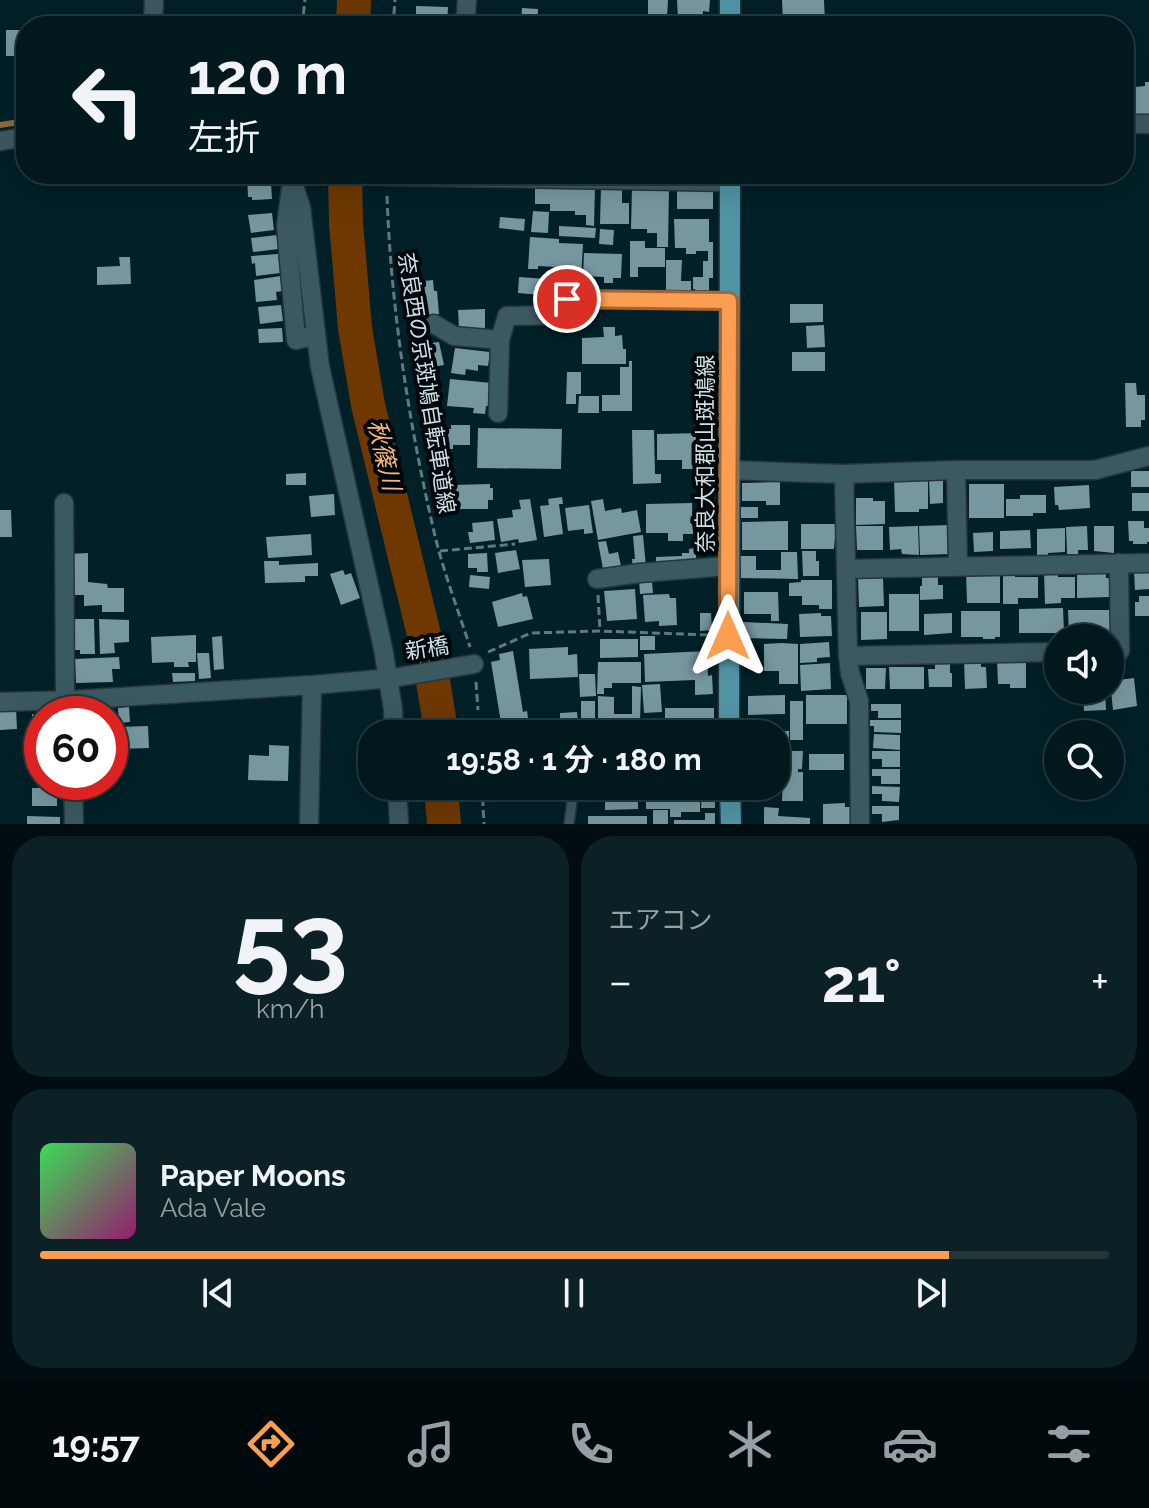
<!DOCTYPE html>
<html lang="ja">
<head>
<meta charset="utf-8">
<style>
	:root { --surface:#01181d; --page:#0b2126; --text:#f1f3f6; --muted:#96a0a4; --line:#23373b; --accent:#fb9e52 }
	body { margin:0; font-family:Raleway,"Noto Sans JP",sans-serif; background:var(--page); color:var(--text); height:100vh; display:flex; flex-direction:column; font-size:30px; white-space:nowrap }
	* { box-sizing:border-box; margin:0 }
	p { font-size:26px; color:var(--muted) }
	.icon { flex:none; width:44px; height:44px; fill:none; stroke:currentColor; stroke-width:2; stroke-linecap:round; stroke-linejoin:round }
	.map { position:relative; height:824px; overflow:hidden }
	.drawer { display:flex; flex-direction:column; gap:12px; padding:12px; background:#010d10; flex:1 }
	.drawer>* { flex:none }
	.banner { position:absolute; left:16px; top:16px; width:1118px; height:168px; border-radius:32px; box-shadow:0 8px 32px #0002,0 0 0 2px var(--line); background:#01181d; color:var(--text); overflow:hidden }
	.fabs { position:absolute; left:1044px; top:624px; display:grid; gap:16px }
	.fabs a { display:grid; place-items:center; width:80px; height:80px; border-radius:50%; background:var(--surface); box-shadow:0 8px 32px #0002,0 0 0 2px var(--line); font-size:40px }
	.speed { position:absolute; left:24px; top:696px; display:flex; gap:16px; font-size:40px; font-weight:700; text-align:center }
	.speed>* { display:grid; place-content:center; width:104px; height:104px; border-radius:50%; background:var(--surface); box-shadow:0 8px 32px #0002,0 0 0 2px var(--line); line-height:1 }
	.speed .limit { border:12px solid #d22; background:#fff; color:#111 }
	.pin { position:absolute; display:grid; place-items:center; width:68px; height:68px; color:#fff; margin:-34px; border:4px solid #fff; border-radius:50%; box-shadow:0 2px 8px #0007 }
	.me { position:absolute; width:88px; margin:-44px; rotate:0deg; stroke-linejoin:round; filter:drop-shadow(0 0 6px #0008) }
	.turn { display:flex; align-items:center; gap:28px; height:168px; padding:0 40px; font-size:36px }
	.turn .icon { width:104px; height:104px; stroke-width:2.5 }
	.turn b { display:block; font-size:56px; line-height:68px }
	.big { font-size:60px; font-weight:700; line-height:1.1 }
	.drawer .widget { flex:1; display:flex; flex-direction:column; justify-content:center; gap:12px; min-width:0; padding:0 28px; border-radius:32px; background:var(--page) }
	.drawer .dial { align-items:center; gap:0 }
	.dial b { font-size:104px; line-height:1 }
	.song { display:flex; align-items:center; gap:24px }
	.cover { width:96px; height:96px; border-radius:12px; background:linear-gradient(135deg,hsl(130 70% 55%),hsl(320 70% 35%)) }
	.played { height:8px; border-radius:4px; background:linear-gradient(90deg,var(--accent) 85%,var(--line) 85%) }
	.keys { display:flex; justify-content:space-around; direction:ltr }
	.heat { display:flex; justify-content:space-between; align-items:center; font-size:44px; direction:ltr }
	.drawer .tiles { flex:1; display:grid; gap:12px; grid-template-columns:1fr 1fr }
	.widget:last-child { grid-column:span 2 }
	.trip { position:absolute; left:358px; top:720px; width:432px; height:80px; border-radius:32px; background:var(--surface); box-shadow:0 8px 32px #0002,0 0 0 2px var(--line); font-weight:700; line-height:80px; text-align:center }
	.tabs { display:flex; height:128px; justify-content:space-around; align-items:center; background:#000a0c; color:var(--muted) }
	.tabs .icon { width:56px; height:56px }
	.tabs .current { color:var(--accent) }
	.tabs b { font-size:36px; color:var(--text) }
	.map>svg:first-child { display:block }
	.lines { fill:none; stroke-linecap:round; stroke-linejoin:round }
	.stream { stroke:#8b6a44; stroke-width:6 }
	.river { stroke:#6e3800; stroke-width:34 }
	.building { fill:#7797a0 }
	.service-casing { stroke:#293439; stroke-width:12 }
	.minor-casing { stroke:#293439; stroke-width:21 }
	.primary-casing { stroke:#293439; stroke-width:23 }
	.path { stroke:#61797f; stroke-width:3; stroke-dasharray:8 4; stroke-linecap:butt }
	.service { stroke:#3b5961; stroke-width:9 }
	.minor { stroke:#3b5961; stroke-width:18 }
	.primary { stroke:#5194a5; stroke-width:20 }
	.route-casing { stroke:#a36735; stroke-width:20 }
	.route { stroke:#fb9e52; stroke-width:14 }
	.labels { text-anchor:middle; stroke-width:8; stroke-linejoin:round; paint-order:stroke }
	.street-label { font-size:22px; fill:#cedfe3; stroke:#01080b }
	.water-label { font-size:24px; font-style:italic; fill:#f8b583; stroke:#01080b }
</style>
</head>
<body>
<div class="map">
<svg width="1149" height="824" viewBox="0 0 1149 824">
	<rect width="100%" height="100%" fill="#012027"/>
	<g class="lines">
		<path class="stream" d="M0 125 26 121"/>
		<path class="river" d="M353 26 354 0
			M345 174 346 223 355 328 368 405 428 651 439 718V734
			M441 786 444 824"/>
	</g>
	<path class="building" d="M648 0H668L667 18 648 17Z
		M677 0H710L709 12 703 11 702 24 670 22V19H678Z
		M782 0H824L825 22 783 23Z
		M416 6 448 7 447 26H416Z
		M522 8 538 9 537 26H521Z
		M544 18 586 21V18L605 19 604 26H544Z
		M6 30H26V63H17V56H6Z
		M1145 82H1149V114L1127 115V83H1135V87L1145 86Z
		M247 174H267L268 184 271 183 272 199 252 200V197H248Z
		M563 186 595 187 594 226 586 225V215H575V211H550V204H535V189H563Z
		M601 186H622V203H629V224H600Z
		M632 187 669 188 668 247H657V233H647V229H631Z
		M677 189 713 190V209H677Z
		M533 211 549 212 548 233 531 232Z
		M272 213 274 230 251 233 248 215Z
		M500 217 525 219 524 231 499 228Z
		M674 219H709V242H713V278H709V293H695V289H693V277H703V261H708V251H696V254H686V248H675Z
		M559 226 596 228 595 238 559 236Z
		M600 229 614 230 613 245 599 244Z
		M277 235 279 249 253 252 251 238Z
		M530 237 559 239V243L583 244 581 281 573 280V268L538 266V269H528Z
		M630 241H645V248H665V267H638V277H630Z
		M584 253 622 254 621 278H613V283H604V277L583 276Z
		M278 254 280 273 256 276 255 263 252 264 251 256Z
		M119 257H130L131 284 97 285V267L120 266Z
		M666 260H682L681 281H691V293H666Z
		M281 276 283 291 276 292 277 300 256 302 254 280Z
		M519 277 563 280 562 297 518 293Z
		M433 280 434 291H437L439 314 413 316 411 292H415L414 282Z
		M790 304H823V322L790 323Z
		M281 305 283 321 260 324 258 307Z
		M485 309V329H459L458 310Z
		M824 325 825 347 807 348 806 326Z
		M603 327H615V336L622 335 623 349H626V364H582V338L604 337Z
		M282 328 283 342 259 343 258 329Z
		M430 339 431 343 439 342 444 365 421 369 417 345 423 344 422 341Z
		M455 348 490 352 488 366 478 365V371L466 369 465 375 451 373Z
		M792 352H825V371H792Z
		M629 361H632V411H602V395H620V367H629Z
		M567 372H581V394H576V404H566Z
		M450 379 492 383 489 406H486L485 414 473 413 474 408 447 406Z
		M1125 383H1136L1137 395H1145V420H1141V427H1126Z
		M579 396H599V413H578Z
		M451 425H470V445H453V449H444V429H451Z
		M478 428 562 429 561 469 477 468Z
		M632 430H654L655 474H661V483L633 484Z
		M704 433V456H701V469H682V460H657V434Z
		M1131 471H1149V487H1131Z
		M306 473V485H286V474Z
		M943 479V503L930 504 929 480Z
		M894 480H928V509H919V512H895Z
		M780 482V505H766V501H742V483Z
		M490 484V488H493V500H488V509H451V485Z
		M969 484H1004V518H969Z
		M1089 485 1090 508 1059 510 1058 505H1055L1054 487Z
		M1132 493H1149V511H1132Z
		M334 494 335 515 311 517 309 496Z
		M1020 495H1046V513H1033V516H1006V499H1020Z
		M562 497 563 504H559L563 534 544 537 540 506 549 505 548 499Z
		M856 498H873V501H885V524L856 525Z
		M530 499 537 540 519 543 518 539 501 542 497 519 513 517 512 510 521 509 519 500Z
		M603 499 605 511 621 508 622 513 637 510 641 532 598 540 591 501Z
		M692 503 693 534H683V541H668V533H646V504Z
		M589 505 593 533 584 534V529L568 531 565 508Z
		M741 507H758V518H741Z
		M0 510H11L12 537H0Z
		M493 521 495 540 470 543 468 532H473L472 523Z
		M788 521V550H742V522Z
		M1128 521H1144V528H1149V542H1147V544H1133V541H1129Z
		M801 524H836L834 549H801Z
		M950 525 951 554 920 555 919 526Z
		M856 526H883V550H857Z
		M918 526 919 555 902 554 901 549 890 550 889 527Z
		M1087 526 1088 550H1078V554H1067L1066 527Z
		M1094 526H1114V553L1094 551Z
		M1065 528V552L1048 553V556H1037V529Z
		M1030 530 1031 548 1000 549V531Z
		M993 532V551L974 552 973 533Z
		M311 534 312 555 268 558 266 537Z
		M643 535 646 567 633 569 632 559H635L633 536Z
		M606 541 609 554 618 552 621 566 603 569 598 542Z
		M696 548V563L656 565V557L682 556V553H689V549Z
		M516 550 520 569 498 573 495 553Z
		M802 551H816V561H819V576H803Z
		M781 552H797L798 579 741 578 740 556H756V570H781Z
		M88 553V582L107 584 108 588H124V612H102V605L84 606V595H69V554Z
		M487 553 488 572H477V568H468V554Z
		M549 559 551 585 525 587 522 560Z
		M264 561H279V565L318 563V576H305V582L265 583Z
		M343 570 345 575 351 573 360 598 341 605 330 574Z
		M1077 570H1106V578H1109V597L1077 598Z
		M1003 571 1015 572V577H1038V598H1018V604H1003Z
		M1134 571H1149V589L1135 590Z
		M966 572H1000V603H967Z
		M1044 572H1058V577H1075V598H1061V603L1045 604Z
		M922 574H938V585H943V599L920 600V586H922Z
		M470 575 490 577 489 589 469 587Z
		M665 576 666 581 652 582 653 593 640 594 639 580Z
		M858 578H883L884 606 859 607Z
		M801 580H832V609H819V605H802V596H789V583L801 582Z
		M635 589 637 619 607 621 604 591Z
		M744 592H778L779 621H771V614H744Z
		M522 593 523 597 527 596 533 619 498 627 492 602Z
		M669 594 670 598H676L677 625 659 626V621L645 622 643 595Z
		M889 594H919V631H889Z
		M1139 596H1149V616H1135V602H1139Z
		M1063 608 1064 633H1019V609Z
		M1068 610H1111V633H1097V637H1069Z
		M961 611H1000V637H995V639H983V637H961Z
		M861 612H887V639L861 640Z
		M700 613H711L712 630 700 631Z
		M821 613V616H831L832 636 800 637 799 614Z
		M952 613V633L924 635V614Z
		M68 619H94L95 654H80V650H68Z
		M99 619 129 620V642L114 643 115 653 100 654Z
		M744 622 788 624 787 639 743 638Z
		M196 635V662H188L189 667H174V662L152 663 151 637Z
		M222 636 224 669 214 670 212 637Z
		M640 636H655V650H640Z
		M600 639H638V657L600 658Z
		M829 642 830 657 817 658V662L800 663V644Z
		M782 643 798 644V684H779V671H764V644Z
		M568 647V655L577 654 578 677 530 679 529 649Z
		M513 651 523 712 527 711 528 718 501 723 491 662 500 660 499 654Z
		M707 651 708 676 712 675 713 694 695 695V680L645 682 644 654Z
		M197 653H209L211 678 199 679Z
		M119 657 120 669H112L113 682 76 683 75 659Z
		M1026 658V688H1010V684H998L997 659Z
		M1046 658H1058V680H1046Z
		M964 660H981V667H986L987 688 965 689Z
		M598 662H641V683H612V688H604V694H597Z
		M935 662H950V673H952V687H929L928 669H935Z
		M830 663 831 689 801 691 800 665Z
		M889 667H924V689H890Z
		M866 668H886L885 689H866Z
		M172 673H195V681L173 682Z
		M579 674H595L596 696 580 697Z
		M1134 678 1137 706 1113 710 1110 681Z
		M660 684 662 712 644 713 642 685Z
		M632 686 641 687 640 723 598 722V696L614 697V714H632Z
		M1083 690H1105L1106 710 1084 711Z
		M785 695V714L748 715V696Z
		M806 695H847V724H806Z
		M581 701H595V723H581Z
		M790 701H803V740H790Z
		M871 704H901V718H878V711H871Z
		M129 707 130 722 119 723 118 708Z
		M0 708H16L17 729 0 730Z
		M665 708H714V725H665Z
		M577 712 578 722 560 723V713Z
		M32 714H42V750H32Z
		M110 717H115V758H110Z
		M870 720H901V733L874 732V726H870Z
		M148 726 149 748 118 749 117 727Z
		M771 731H789V745H776V734H771Z
		M874 734 900 735V750L873 748Z
		M269 745 289 746 288 781 248 780 249 755 269 756Z
		M776 751H803L802 769H798V772H803V801H782L783 773H785V768H776Z
		M872 751H900V767H882V759H872Z
		M809 754H844V770H809Z
		M872 769H900V784H881V776H872Z
		M508 786H555V798H508Z
		M872 786 900 787 899 802 882 801V794H872Z
		M32 788H60V798H57V806H32Z
		M702 788H715V808H701Z
		M646 792 693 793V801H700V812H681V817H670V809H646Z
		M605 797H638V809L605 810Z
		M845 803V807H852V824H823V804Z
		M872 806H899V820L882 822V814H872Z
		M764 807 779 808 778 816 810 818V824H764Z
		M653 810H668V824H653Z
		M705 813H715V824H674V820H705Z
		M27 816 60 817V824H27Z
		M588 816H647V824H588Z"/>
	<g class="lines">
		<g class="service-casing">
			<path id="service" d="M479 724 580 727 729 728
				M569 824 574 786"/>
		</g>
		<g class="minor-casing">
			<path id="minor" d="M153 26 154 0
				M465 26 467 0
				M1124 124H1149
				M0 141 26 137
				M290 174 301 207 320 367 383 648 393 709 394 734
				M371 174 387 176 730 182
				M291 188 286 226 296 340 316 335
				M434 324 454 336 500 340
				M498 413 500 340 507 316 561 315 567 299 729 301
				M728 470 844 474 956 470H1095L1149 456
				M956 470 958 566
				M844 474 848 656 850 673 859 701 860 824
				M64 503 65 700
				M846 569 1149 563
				M597 579 640 573 728 566
				M1110 651H1120L1119 563
				M848 656 1058 652
				M0 702 73 700 312 685 393 678 474 664
				M73 782 74 824
				M397 786 399 824
				M309 824 312 685"/>
		</g>
		<g class="primary-casing">
			<path id="primary" d="M730 26V0
				M729 734 730 174
				M730 786 731 824"/>
		</g>
		<path class="path" d="M302 26 305 0
			M393 26 395 0
			M387 196C391 309 409 425 435 536 444 573 458 610 470 647
			M440 551 515 544
			M598 595 600 631
			M488 652 531 633 600 631 708 635
			M476 682 478 710
			M482 786 484 824"/>
		<use href="#service" class="service"/>
		<use href="#minor" class="minor"/>
		<use href="#primary" class="primary"/>
	</g>
	<g class="lines">
		<g class="route-casing">
			<path id="route" d="M567 299 729 301 728 636"/>
		</g>
		<use href="#route" class="route"/>
	</g>
	<g class="labels">
		<g class="street-label">
			<text transform="translate(427 383) rotate(81)" y="8">奈良西の京斑鳩自転車道線</text>
			<text transform="translate(705 454) rotate(-90)" y="8">奈良大和郡山斑鳩線</text>
			<text transform="translate(427 648) rotate(-9)" y="8">新橋</text>
		</g>
		<g class="water-label">
			<text transform="translate(384 455) rotate(77)" y="8">秋篠川</text>
		</g>
	</g>
</svg>
<div class="fabs">
<a><svg class="icon" aria-label="sound" viewBox="0 0 24 24"><path d="M4 9h4l5-4v14l-5-4H4zM17 9q2 3 0 6"/></svg></a>
<a><svg class="icon" aria-label="search" viewBox="0 0 24 24"><circle cx="10" cy="10" r="6"/><path d="M15 15l6 6"/></svg></a>
</div>
<div class="speed"><div class="limit">60</div></div>
<div class="pin" style="left:567px;top:299px;background:#d93025"><svg class="icon" aria-label="arrive" viewBox="0 0 24 24"><path d="M6 21V4h12l-3 4 3 4H6"/></svg></div>
<svg class="me" style="left:728px;top:636px" viewBox="-20 -20 40 40"><path d="M0-17L14 15 0 8-14 15z" fill="#fb9e52" stroke="#fff" stroke-width="4"/></svg>
<div class="trip">19:58 · 1 分 · 180 m</div>
<div class="banner">
<div class="turn"><svg class="icon" aria-label="left" viewBox="0 0 24 24"><path d="M17 20v-9H6M10 6l-5 5 5 5"/></svg><div><b>120 m</b>左折</div></div>
</div>
</div>
<section class="drawer">
<div class="tiles">
<div class="widget dial"><b>53</b><p>km/h</p></div>
<div class="widget"><p>エアコン</p>
<div class="heat"><a>−</a><b class="big">21°</b><a>+</a></div>
</div>
<div class="widget">
<div class="song"><i class="cover"></i><div><b>Paper Moons</b><p>Ada Vale</p></div></div>
<div class="played"></div>
<div class="keys"><svg class="icon" aria-label="previous" viewBox="0 0 24 24"><path d="M18 5L8 12l10 7zM5 5v14"/></svg><svg class="icon" aria-label="pause" viewBox="0 0 24 24"><path d="M8 5v14M16 5v14"/></svg><svg class="icon" aria-label="next" viewBox="0 0 24 24"><path d="M6 5l10 7-10 7zM19 5v14"/></svg></div>
</div>
</div>
</section>
<nav class="tabs">
<b>19:57</b>
<svg class="icon current" aria-label="directions" viewBox="0 0 24 24"><path d="M12 3l9 9-9 9-9-9zM9 14v-3h6M13 9l2 2-2 2"/></svg>
<svg class="icon" aria-label="music" viewBox="0 0 24 24"><path d="M9 18V5l10-2v13"/><circle cx="6" cy="18" r="3"/><circle cx="16" cy="16" r="3"/></svg>
<svg class="icon" aria-label="phone" viewBox="0 0 24 24"><path d="M5 4h4l2 5-3 2q2 4 5 5l2-3 5 2v4C11 20 4 13 5 4z"/></svg>
<svg class="icon" aria-label="climate" viewBox="0 0 24 24"><path d="M12 3v18M4 7l16 10M4 17L20 7"/></svg>
<svg class="icon" aria-label="car" viewBox="0 0 24 24"><path d="M5 17H2v-5l4-1 3-4h7l3 4 3 1v5h-3M9 17h6M6 11h13"/><circle cx="7" cy="17" r="2"/><circle cx="17" cy="17" r="2"/></svg>
<svg class="icon" aria-label="filters" viewBox="0 0 24 24"><path d="M4 7h16M4 17h16"/><circle cx="9" cy="7" r="2"/><circle cx="15" cy="17" r="2"/></svg>
</nav>
</body>
</html>
